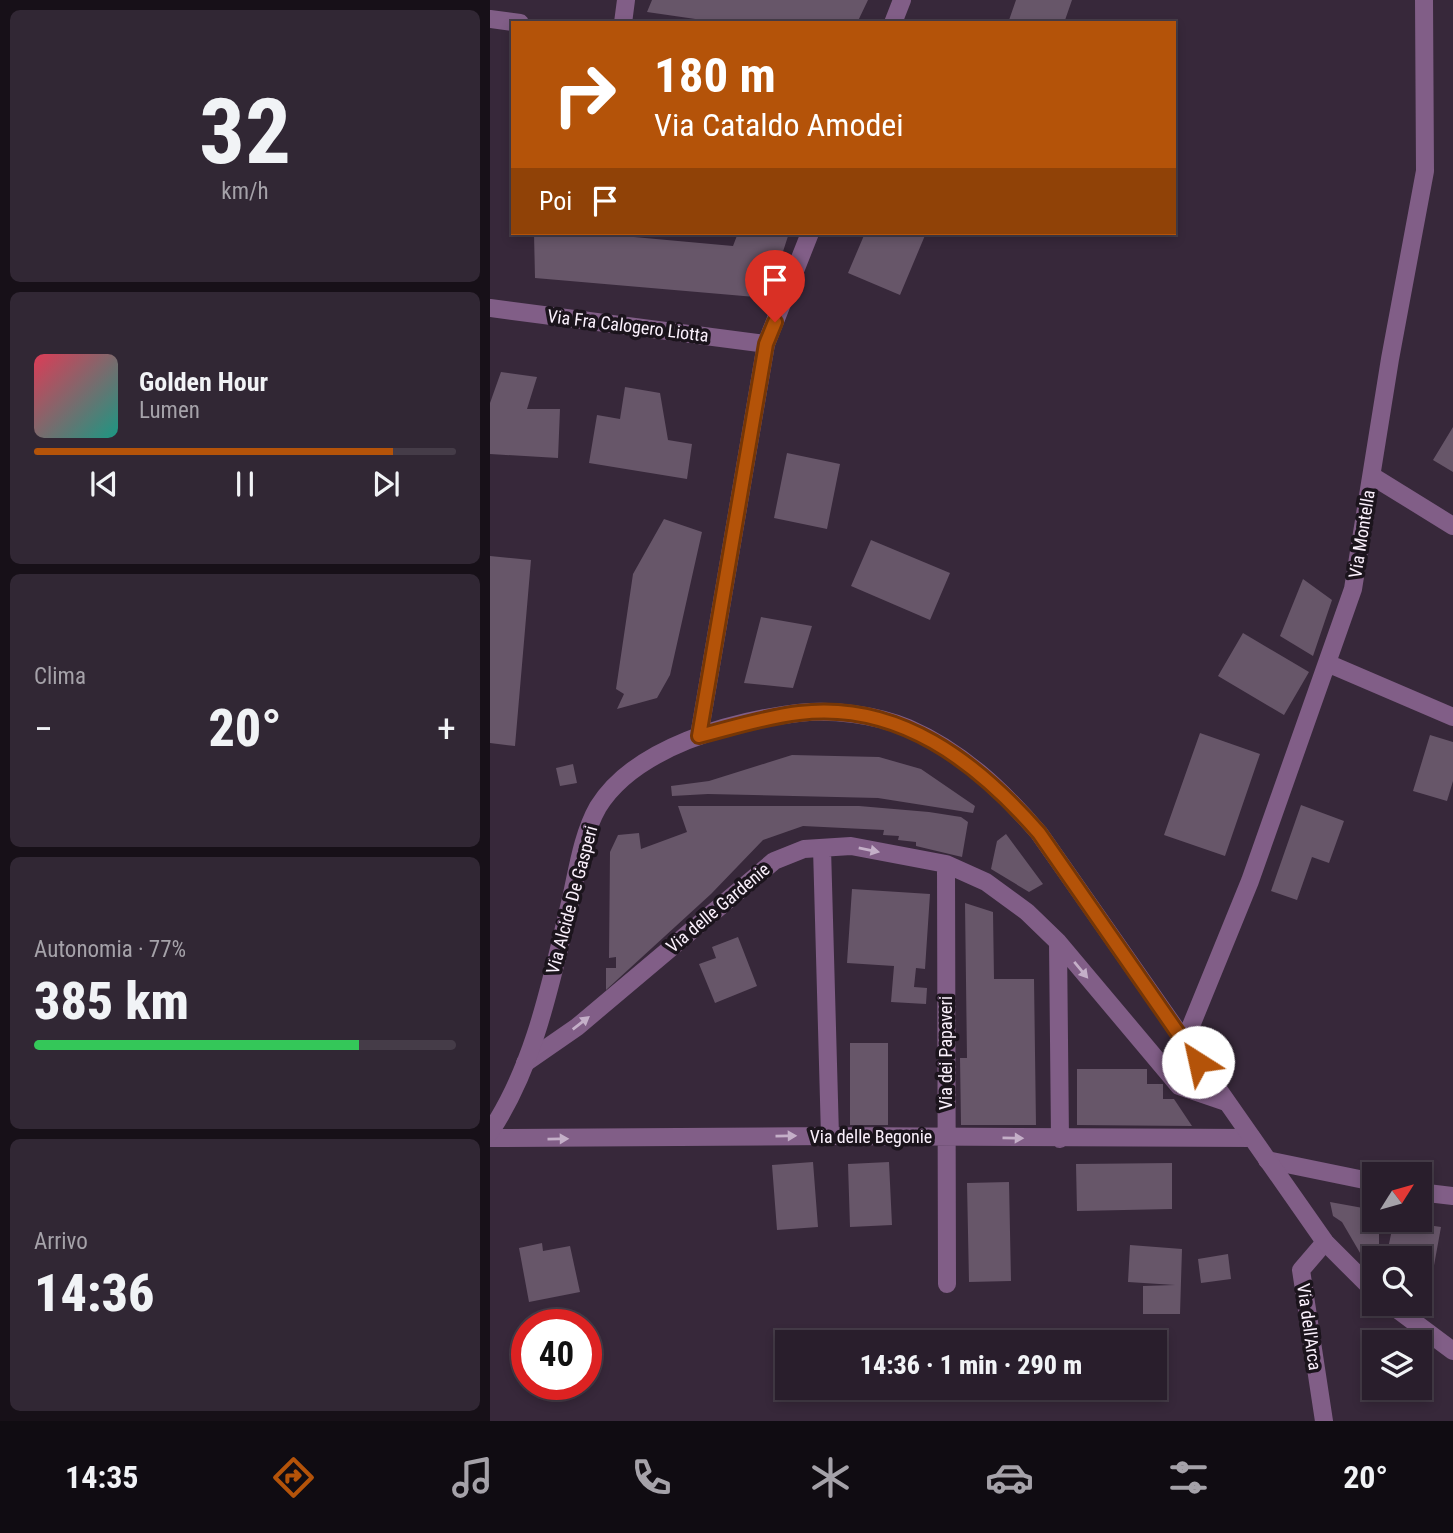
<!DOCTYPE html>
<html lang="it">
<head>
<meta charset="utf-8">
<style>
	:root { --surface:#291e2c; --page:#312734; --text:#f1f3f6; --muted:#a5a2a9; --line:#453c48; --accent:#b45309 }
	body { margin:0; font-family:"Roboto Condensed",sans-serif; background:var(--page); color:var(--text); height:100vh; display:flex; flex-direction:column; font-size:26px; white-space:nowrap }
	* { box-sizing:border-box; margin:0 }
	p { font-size:23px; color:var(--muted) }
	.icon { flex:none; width:38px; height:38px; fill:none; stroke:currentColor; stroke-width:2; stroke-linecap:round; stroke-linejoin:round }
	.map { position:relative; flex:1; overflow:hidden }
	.drawer { display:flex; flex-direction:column; gap:10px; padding:10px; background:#171018; width:490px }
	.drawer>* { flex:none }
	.guide { position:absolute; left:21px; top:21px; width:665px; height:214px; border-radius:0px; box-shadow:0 4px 10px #0003,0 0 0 2px var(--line); background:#b45309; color:#fff; overflow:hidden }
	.needle { width:46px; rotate:53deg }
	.fabs { position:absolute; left:872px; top:1162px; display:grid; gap:14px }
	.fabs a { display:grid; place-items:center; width:70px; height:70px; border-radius:0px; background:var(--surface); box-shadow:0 4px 10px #0003,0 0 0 2px var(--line); font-size:35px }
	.speed { position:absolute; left:21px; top:1309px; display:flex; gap:14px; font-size:35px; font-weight:700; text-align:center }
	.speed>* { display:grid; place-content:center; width:91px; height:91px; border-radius:50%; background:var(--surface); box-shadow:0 4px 10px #0003,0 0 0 2px var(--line); line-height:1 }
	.speed .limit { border:10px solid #d22; background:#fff; color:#111 }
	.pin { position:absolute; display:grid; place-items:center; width:60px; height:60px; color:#fff; margin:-72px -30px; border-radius:50% 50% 50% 0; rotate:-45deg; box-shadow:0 0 7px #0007 }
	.pin .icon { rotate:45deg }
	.me { position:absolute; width:77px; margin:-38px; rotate:325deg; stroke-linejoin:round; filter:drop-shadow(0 0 5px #0008) }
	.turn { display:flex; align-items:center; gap:24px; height:147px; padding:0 28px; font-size:32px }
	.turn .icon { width:91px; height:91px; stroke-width:2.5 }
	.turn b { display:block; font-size:49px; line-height:60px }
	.then { display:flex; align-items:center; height:66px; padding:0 28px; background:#0003; gap:14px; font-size:26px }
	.big { font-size:52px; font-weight:800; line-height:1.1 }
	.drawer .card { flex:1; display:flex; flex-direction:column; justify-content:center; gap:10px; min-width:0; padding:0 24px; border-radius:10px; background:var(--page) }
	.drawer .dial { align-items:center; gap:0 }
	.dial b { font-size:91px; line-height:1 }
	.song { display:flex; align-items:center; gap:21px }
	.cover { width:84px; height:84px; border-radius:10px; background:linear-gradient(135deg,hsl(350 70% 55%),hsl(170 70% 35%)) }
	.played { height:7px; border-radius:4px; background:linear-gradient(90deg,var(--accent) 85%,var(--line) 85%) }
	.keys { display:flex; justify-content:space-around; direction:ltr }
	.heat { display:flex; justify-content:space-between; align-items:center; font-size:38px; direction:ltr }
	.charge { height:10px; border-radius:5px; background:linear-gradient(90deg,#34c759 77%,var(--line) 0) }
	.trip { position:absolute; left:285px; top:1330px; width:392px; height:70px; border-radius:0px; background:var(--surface); box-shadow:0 4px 10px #0003,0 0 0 2px var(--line); font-weight:800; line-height:70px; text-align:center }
	.tabs { display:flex; height:112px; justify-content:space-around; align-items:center; background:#100c12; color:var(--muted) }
	.tabs .icon { width:49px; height:49px }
	.tabs .on { color:var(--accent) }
	.tabs b { font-size:32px; color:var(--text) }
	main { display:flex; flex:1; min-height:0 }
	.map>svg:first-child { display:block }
	.building { fill:#675669 }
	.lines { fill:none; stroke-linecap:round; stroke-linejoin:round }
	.minor { stroke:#815e87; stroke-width:18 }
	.tertiary { stroke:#815e87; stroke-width:18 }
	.oneway { fill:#c4afc8 }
	.route-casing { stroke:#753606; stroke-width:18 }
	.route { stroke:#b45309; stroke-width:12 }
	.labels { text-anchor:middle; stroke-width:7; stroke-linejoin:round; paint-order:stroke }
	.street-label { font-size:18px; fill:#fbf1fd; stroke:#1b141c }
</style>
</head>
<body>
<main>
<section class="drawer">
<div class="card dial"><b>32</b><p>km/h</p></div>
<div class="card">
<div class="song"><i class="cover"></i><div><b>Golden Hour</b><p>Lumen</p></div></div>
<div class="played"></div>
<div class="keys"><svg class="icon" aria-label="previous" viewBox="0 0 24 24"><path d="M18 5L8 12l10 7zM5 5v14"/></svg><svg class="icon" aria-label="pause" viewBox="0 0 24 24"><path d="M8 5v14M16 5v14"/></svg><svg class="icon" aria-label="next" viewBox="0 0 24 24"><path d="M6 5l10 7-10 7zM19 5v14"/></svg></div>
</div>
<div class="card"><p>Clima</p>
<div class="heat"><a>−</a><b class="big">20°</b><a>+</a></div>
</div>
<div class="card"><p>Autonomia · 77%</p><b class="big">385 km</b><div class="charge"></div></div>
<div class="card"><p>Arrivo</p><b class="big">14:36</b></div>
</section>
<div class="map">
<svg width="963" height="1421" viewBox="0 0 963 1421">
	<rect width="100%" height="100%" fill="#37283a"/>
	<path class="building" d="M162 0H378L367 23H233L157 12Z
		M526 0H582L574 23H518Z
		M44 233H100L243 246 248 233H299L278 298 45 278Z
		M375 233H436L410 295 358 273Z
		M11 372 47 377 37 409H70L68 458 0 454V403Z
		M135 387 170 393 178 440 202 444 197 479 99 463 107 415 130 419Z
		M963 427V472L943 460Z
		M297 453 350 464 337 529 284 518Z
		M174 519 212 532 180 675 167 698 127 709 134 694 126 689 143 574Z
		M381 540 460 573 440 620 361 586Z
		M0 556 41 560 25 746 0 743Z
		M813 579 842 600 823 656 790 636Z
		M271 617 322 626 303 688 254 683Z
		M753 633 819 672 794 715 728 676Z
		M710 733 770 754 735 856 674 835Z
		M940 735 963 742V781L957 801 923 791Z
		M302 755 389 757 431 769 485 806 483 813 388 798 218 794 182 796 181 786 219 781Z
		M83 764 87 783 70 786 66 768Z
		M811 805 854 821 839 863 822 857 807 900 781 891Z
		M188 806H369L439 812 471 817 478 822 472 857 426 846V842L408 840 409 836 393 835 394 830 313 826 273 840 221 894 116 990V968H126V957L119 958 120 852 128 835 149 833 151 849 197 832Z
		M516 834 553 884 539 892 501 869 507 841Z
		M362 889 440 894 435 969 426 968 424 987 437 988 436 1004 401 1002 404 966 357 963Z
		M475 903 503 912 504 979H544L546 1125H471L470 1058H477Z
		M248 937 267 986 225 1003 209 964 226 958 222 947Z
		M360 1043H398V1125H360Z
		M587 1069H657V1084H673V1099H684L702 1126 587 1125Z
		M323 1162 328 1227 287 1230 282 1165Z
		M399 1162 402 1225 360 1227 358 1164Z
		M682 1163V1209L587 1211 586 1164Z
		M519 1182 521 1281 479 1282 477 1183Z
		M840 1202 884 1210V1220H889V1258H884V1270H880L852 1222 843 1216Z
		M904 1220 951 1227 941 1282 929 1280V1258H896Z
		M52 1243 53 1251 80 1246 90 1292 39 1302 29 1248Z
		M640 1245 692 1249 690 1314H653V1286L685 1285 638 1282Z
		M738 1254 741 1279 711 1283 708 1259Z"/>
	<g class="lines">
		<path class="minor" d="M0 19 30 23
			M133 23 136 0
			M403 23 412 0
			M0 308 276 344
			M882 476 963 526
			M837 663 963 717
			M209 736 276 344 320 233
			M332 848 340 1136
			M456 864 457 1284
			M568 942 570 1139
			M694 1043 760 881 863 589 900 359 935 171 934 0
			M35 1063 87 1027 284 861 314 849 361 846 456 864 496 882 537 912 568 942 689 1086 736 1102
			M0 1138 340 1136 762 1138
			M777 1160 884 1182
			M929 1192 963 1196
			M834 1421 811 1270 835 1242"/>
		<path class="tertiary" d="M0 1132C45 1065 61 981 80 903 87 873 92 835 108 807 145 747 242 721 308 713 342 709 387 715 418 728 471 751 512 790 549 833L835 1242 884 1291
			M900 1304 963 1351"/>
	</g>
	<defs><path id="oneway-solid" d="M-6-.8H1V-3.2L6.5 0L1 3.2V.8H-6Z" transform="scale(1.75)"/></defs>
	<g class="oneway">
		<use href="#oneway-solid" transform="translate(379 850) rotate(11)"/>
		<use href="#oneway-solid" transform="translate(591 970) rotate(50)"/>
		<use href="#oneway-solid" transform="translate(91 1023) rotate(-38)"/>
		<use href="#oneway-solid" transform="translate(296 1136) rotate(-1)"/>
		<use href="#oneway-solid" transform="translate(523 1138) rotate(1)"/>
		<use href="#oneway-solid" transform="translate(68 1139) rotate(-1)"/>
	</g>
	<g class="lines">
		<g class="route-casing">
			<path id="route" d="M285 322 276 344 209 736C241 728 275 717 309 713 409 701 487 762 549 833L708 1062"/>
		</g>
		<use href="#route" class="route"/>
	</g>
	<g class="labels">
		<g class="street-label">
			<text transform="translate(138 326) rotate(7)" y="6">Via Fra Calogero Liotta</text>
			<text transform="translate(872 534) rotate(-81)" y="6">Via Montella</text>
			<text transform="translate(82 900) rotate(-75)" y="6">Via Alcide De Gasperi</text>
			<text transform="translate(228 908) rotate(-40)" y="6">Via delle Gardenie</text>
			<text transform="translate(456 1053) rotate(-90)" y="6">Via dei Papaveri</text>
			<text x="381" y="1143">Via delle Begonie</text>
			<text transform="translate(819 1327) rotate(82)" y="6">Via dell'Arca</text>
		</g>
	</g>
</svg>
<div class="fabs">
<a><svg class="needle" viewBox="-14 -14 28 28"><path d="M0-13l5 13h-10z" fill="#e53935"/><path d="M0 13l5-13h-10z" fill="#a5a2a9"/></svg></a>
<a><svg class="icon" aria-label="search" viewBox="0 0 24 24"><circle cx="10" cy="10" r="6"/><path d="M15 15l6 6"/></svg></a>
<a><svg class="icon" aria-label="layers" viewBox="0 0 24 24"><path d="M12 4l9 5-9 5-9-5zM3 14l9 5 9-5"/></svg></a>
</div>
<div class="speed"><div class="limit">40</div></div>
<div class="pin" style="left:285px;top:322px;background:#d93025"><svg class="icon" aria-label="arrive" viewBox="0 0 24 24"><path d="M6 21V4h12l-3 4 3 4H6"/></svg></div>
<svg class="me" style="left:708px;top:1062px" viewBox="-20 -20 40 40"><circle r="19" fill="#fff"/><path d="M0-13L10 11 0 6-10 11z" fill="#b45309"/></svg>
<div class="trip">14:36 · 1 min · 290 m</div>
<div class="guide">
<div class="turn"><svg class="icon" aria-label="right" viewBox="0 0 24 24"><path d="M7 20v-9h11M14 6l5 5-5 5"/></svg><div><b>180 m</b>Via Cataldo Amodei</div></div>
<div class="then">Poi<svg class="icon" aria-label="arrive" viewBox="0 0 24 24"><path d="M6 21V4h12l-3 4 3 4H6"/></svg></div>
</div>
</div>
</main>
<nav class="tabs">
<b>14:35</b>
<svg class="icon on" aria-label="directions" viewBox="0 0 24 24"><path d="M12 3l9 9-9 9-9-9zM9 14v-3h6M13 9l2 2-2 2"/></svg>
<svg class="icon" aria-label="music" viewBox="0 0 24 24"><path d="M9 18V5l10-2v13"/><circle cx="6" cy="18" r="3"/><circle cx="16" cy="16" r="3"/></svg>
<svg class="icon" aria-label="phone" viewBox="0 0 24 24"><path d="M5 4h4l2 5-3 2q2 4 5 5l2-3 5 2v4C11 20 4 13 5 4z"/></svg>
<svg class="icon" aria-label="climate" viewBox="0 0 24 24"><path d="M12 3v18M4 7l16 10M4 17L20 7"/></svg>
<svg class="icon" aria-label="car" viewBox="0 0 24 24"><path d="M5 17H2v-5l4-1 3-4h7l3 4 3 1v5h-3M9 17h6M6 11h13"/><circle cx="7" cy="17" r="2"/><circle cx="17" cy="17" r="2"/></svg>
<svg class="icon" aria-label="filters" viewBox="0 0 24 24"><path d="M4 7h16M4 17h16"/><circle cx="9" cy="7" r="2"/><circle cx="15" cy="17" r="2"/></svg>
<b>20°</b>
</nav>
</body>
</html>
